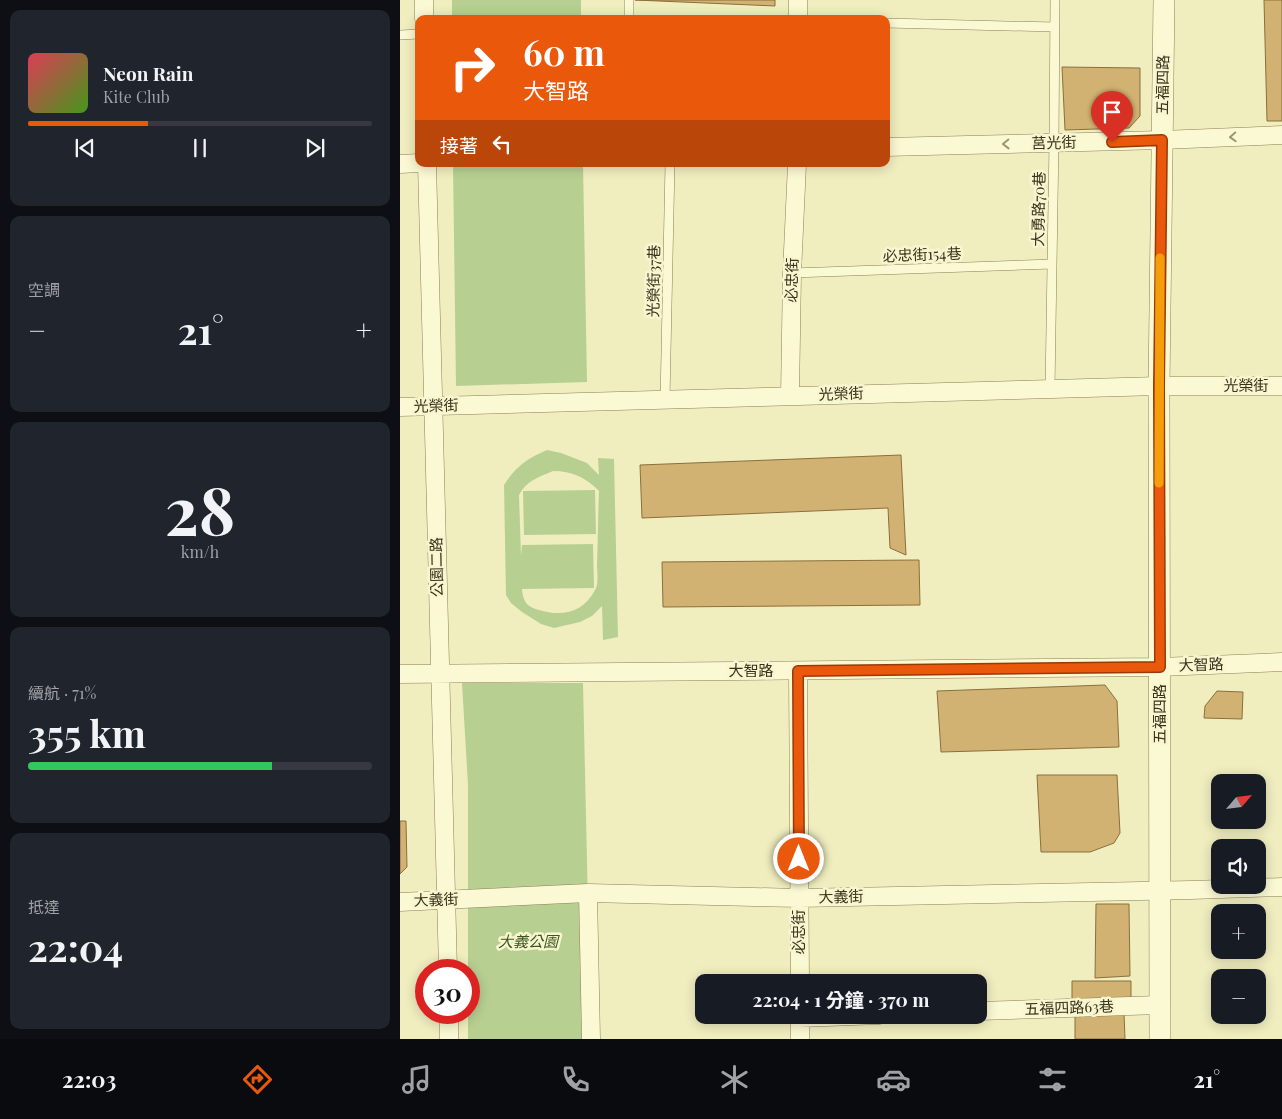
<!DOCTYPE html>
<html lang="zh-TW">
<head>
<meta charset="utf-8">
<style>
	:root { --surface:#171b24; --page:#20242c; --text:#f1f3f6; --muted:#9ea1a6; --line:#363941; --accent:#ea580c }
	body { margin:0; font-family:"Playfair Display","Noto Sans TC",serif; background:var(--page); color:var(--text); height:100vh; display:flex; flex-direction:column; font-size:19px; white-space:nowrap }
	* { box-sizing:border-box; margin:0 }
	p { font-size:16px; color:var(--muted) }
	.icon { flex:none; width:28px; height:28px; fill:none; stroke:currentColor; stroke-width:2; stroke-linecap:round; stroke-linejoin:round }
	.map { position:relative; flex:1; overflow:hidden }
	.side { display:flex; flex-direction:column; gap:10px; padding:10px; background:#0d0f14; width:400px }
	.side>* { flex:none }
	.banner { position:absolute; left:15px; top:15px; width:475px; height:152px; border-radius:10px; box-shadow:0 2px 12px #0003; background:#ea580c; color:#fff; overflow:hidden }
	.needle { width:32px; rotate:62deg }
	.fabs { position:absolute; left:811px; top:774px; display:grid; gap:10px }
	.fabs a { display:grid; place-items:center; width:55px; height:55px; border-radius:10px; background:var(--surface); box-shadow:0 2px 12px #0003; font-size:25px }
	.speed { position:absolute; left:15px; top:959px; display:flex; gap:10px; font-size:25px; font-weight:700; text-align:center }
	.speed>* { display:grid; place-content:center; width:65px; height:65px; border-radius:50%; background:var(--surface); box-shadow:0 2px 12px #0003; line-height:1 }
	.speed .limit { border:8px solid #d22; background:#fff; color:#111 }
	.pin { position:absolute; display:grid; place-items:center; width:42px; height:42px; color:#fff; margin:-51px -21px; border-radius:50% 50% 50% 0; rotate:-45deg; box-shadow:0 0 5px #0007 }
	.pin .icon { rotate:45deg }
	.me { position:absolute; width:55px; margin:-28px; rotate:0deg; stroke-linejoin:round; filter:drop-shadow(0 0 4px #0008) }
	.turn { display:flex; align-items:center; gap:18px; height:105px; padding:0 25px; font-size:22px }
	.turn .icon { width:65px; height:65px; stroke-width:2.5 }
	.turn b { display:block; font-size:35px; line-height:42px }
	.then { display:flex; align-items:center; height:48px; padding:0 25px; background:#0003; gap:10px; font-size:19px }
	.big { font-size:38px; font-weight:700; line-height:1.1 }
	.side .card { flex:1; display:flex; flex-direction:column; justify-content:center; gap:8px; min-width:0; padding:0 18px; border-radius:10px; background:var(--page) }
	.side .dial { align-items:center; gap:0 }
	.dial b { font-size:65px; line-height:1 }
	.song { display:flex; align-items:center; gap:15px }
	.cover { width:60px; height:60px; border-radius:8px; background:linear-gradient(135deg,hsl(350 70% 55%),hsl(100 70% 35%)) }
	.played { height:5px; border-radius:2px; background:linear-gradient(90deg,var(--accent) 35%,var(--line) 35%) }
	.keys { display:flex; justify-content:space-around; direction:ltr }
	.heat { display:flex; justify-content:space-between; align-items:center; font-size:28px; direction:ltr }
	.charge { height:8px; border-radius:4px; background:linear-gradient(90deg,#34c759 71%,var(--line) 0) }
	.trip { position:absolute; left:295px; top:974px; width:292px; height:50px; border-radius:10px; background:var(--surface); box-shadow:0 2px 12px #0003; font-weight:700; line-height:50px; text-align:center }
	.dock { display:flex; height:80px; justify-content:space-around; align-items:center; background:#090b0e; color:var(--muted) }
	.dock .icon { width:35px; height:35px }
	.dock .on { color:var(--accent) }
	.dock b { font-size:22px; color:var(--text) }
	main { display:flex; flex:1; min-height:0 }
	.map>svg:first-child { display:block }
	.green { fill:#b8cf92; fill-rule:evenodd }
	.building { fill:#d1b272; stroke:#8b6f3b }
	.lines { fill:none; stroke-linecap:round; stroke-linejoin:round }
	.service-casing { stroke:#8a7f56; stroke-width:10 }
	.minor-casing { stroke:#8a7f56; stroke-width:19 }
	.tertiary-casing { stroke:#8a7f56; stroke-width:22 }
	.service { stroke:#fbf9d3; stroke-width:9 }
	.minor { stroke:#fbf9d3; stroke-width:18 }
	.tertiary { stroke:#fbf9d3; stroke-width:21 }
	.oneway { stroke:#9a9578 }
	.route-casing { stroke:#983908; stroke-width:12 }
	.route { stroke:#ea580c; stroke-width:9 }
	.slow { stroke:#f59e0b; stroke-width:9 }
	.labels { text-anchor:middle; stroke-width:5; stroke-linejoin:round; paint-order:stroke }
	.street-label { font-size:15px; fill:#39311c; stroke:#f7f6cf }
	.park-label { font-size:15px; font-style:italic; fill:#3b5621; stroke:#f7f6cf }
</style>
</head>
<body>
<main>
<section class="side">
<div class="card">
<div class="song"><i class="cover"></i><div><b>Neon Rain</b><p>Kite Club</p></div></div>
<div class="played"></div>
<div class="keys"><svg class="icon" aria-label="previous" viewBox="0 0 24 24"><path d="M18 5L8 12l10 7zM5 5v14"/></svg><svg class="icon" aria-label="pause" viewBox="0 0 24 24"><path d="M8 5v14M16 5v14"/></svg><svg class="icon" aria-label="next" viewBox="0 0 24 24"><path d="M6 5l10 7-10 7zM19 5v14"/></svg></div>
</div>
<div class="card"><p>空調</p>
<div class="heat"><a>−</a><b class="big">21°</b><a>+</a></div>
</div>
<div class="card dial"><b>28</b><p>km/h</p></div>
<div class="card"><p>續航 · 71%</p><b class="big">355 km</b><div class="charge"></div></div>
<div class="card"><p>抵達</p><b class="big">22:04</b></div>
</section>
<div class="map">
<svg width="882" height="1039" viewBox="0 0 882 1039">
	<rect width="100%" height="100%" fill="#f0eebf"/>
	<path class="green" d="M52 0H181V19H52Z
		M53 164H183L187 382 56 386Z
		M147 450 161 453 187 463 199 475 198 458 214 459 218 637 203 640 202 606 192 616 180 622 154 628 141 624 122 612 111 603 106 595 104 485C115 467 128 458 147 450ZM153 471C172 471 185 477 199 491 198 515 198 539 197 564 197 571 199 584 195 590 183 613 162 617 139 610 127 607 123 602 122 589L194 588 193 544 122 545 121 556 119 495C126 481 139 477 153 471Z
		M195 490 196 534 124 535 123 491Z
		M62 683H183L191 1039H68V785Z"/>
	<path class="building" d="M235 0H375V6Z
		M864 0H882V121H867Z
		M662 67 740 68V116L729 128 665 130Z
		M501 455 506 555 490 548 488 508 242 518 240 465Z
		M519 560 520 605 263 607 262 562Z
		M705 685 717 701 719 747 541 752 537 691Z
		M817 691 843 692 842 719 804 718 805 706Z
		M637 775H717L720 833 714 843 690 852H641Z
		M0 821H6L7 867 0 874Z
		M696 904H729L730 976 695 978Z
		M672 981H731V1005L672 1006Z
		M724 1013 725 1039H675V1014Z"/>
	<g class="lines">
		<g class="service-casing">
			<path id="service" d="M229 0V19
				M486 23 654 27
				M0 35 19 34
				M392 273 652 264
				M650 389 654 142 655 0
				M265 400 270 164"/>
		</g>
		<g class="minor-casing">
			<path id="minor" d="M24 19V0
				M398 19V0
				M486 147 762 140 882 135
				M0 164 19 163
				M27 164 48 970
				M390 396 392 273 397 164
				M0 407 759 386H882
				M398 671 400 982
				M0 674 760 667 882 662
				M188 893 191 1039
				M0 902 188 893 399 898 791 890 882 887
				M579 1011 759 1005
				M49 1012V1039
				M400 1015V1039
				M400 1018 479 1015"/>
		</g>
		<g class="tertiary-casing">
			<path id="tertiary" d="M760 1039 759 386 764 0"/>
		</g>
		<use href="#service" class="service"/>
		<use href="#minor" class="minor"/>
		<use href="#tertiary" class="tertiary"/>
	</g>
	<defs><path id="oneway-chevron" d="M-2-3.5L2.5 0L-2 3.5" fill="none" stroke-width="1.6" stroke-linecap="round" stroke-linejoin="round" transform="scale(1.25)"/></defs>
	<g class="oneway">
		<use href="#oneway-chevron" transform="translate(833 137) rotate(177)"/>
		<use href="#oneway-chevron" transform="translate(606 144) rotate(179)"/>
	</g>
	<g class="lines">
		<g class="route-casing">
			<path id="route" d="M399 859 398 671 760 667 759 386 762 140 712 142"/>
		</g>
		<use href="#route" class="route"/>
		<path class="slow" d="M759 483 760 258"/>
	</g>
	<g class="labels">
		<g class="street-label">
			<text transform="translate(763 85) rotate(-89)" y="5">五福四路</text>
			<text transform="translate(654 143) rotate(-1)" y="5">莒光街</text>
			<text transform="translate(639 209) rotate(-89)" y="5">大勇路70巷</text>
			<text transform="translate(522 255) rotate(-2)" y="5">必忠街154巷</text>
			<text transform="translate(392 280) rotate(-88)" y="5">必忠街</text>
			<text transform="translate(254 281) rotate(-89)" y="5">光榮街37巷</text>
			<text x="846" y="391">光榮街</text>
			<text transform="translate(441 394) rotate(-2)" y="5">光榮街</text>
			<text transform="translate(36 406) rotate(-2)" y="5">光榮街</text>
			<text transform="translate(37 567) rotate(-91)" y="5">公園二路</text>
			<text transform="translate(801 665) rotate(-2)" y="5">大智路</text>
			<text x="351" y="676">大智路</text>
			<text transform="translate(760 714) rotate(-90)" y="5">五福四路</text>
			<text transform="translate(441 897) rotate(-1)" y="5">大義街</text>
			<text transform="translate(36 900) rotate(-2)" y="5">大義街</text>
			<text transform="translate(399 932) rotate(-90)" y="5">必忠街</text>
			<text transform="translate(669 1008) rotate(-2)" y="5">五福四路63巷</text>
		</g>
		<g class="park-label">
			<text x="128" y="947">大義公園</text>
		</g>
	</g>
</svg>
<div class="fabs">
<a><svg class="needle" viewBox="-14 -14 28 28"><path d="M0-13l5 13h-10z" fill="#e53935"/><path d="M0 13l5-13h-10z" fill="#9ea1a6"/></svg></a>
<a><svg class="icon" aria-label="sound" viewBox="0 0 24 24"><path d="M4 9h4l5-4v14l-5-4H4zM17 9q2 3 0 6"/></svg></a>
<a>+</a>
<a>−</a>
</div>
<div class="speed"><div class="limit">30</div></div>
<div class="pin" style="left:712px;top:142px;background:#d93025"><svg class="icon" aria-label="arrive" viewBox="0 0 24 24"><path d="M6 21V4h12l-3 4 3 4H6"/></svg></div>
<svg class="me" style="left:399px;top:859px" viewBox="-20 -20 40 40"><circle r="17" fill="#ea580c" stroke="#fff" stroke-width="3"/><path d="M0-11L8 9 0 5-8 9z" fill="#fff"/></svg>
<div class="trip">22:04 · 1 分鐘 · 370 m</div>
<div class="banner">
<div class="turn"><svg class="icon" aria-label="right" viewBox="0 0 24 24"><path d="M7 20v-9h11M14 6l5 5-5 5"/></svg><div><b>60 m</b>大智路</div></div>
<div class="then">接著<svg class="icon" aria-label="left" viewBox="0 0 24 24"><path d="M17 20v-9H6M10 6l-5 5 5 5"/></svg></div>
</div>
</div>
</main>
<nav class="dock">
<b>22:03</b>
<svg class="icon on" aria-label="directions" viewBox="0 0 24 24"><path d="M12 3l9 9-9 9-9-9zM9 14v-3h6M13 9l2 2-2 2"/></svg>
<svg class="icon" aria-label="music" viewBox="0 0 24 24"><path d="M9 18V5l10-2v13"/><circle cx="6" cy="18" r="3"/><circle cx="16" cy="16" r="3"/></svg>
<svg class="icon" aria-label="phone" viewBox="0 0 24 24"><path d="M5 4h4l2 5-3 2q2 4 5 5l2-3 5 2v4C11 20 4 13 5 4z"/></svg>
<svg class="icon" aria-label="climate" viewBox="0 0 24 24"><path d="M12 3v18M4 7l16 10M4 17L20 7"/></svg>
<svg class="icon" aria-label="car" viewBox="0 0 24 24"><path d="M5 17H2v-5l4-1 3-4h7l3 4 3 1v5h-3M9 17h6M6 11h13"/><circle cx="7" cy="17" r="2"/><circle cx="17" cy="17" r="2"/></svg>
<svg class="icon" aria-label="filters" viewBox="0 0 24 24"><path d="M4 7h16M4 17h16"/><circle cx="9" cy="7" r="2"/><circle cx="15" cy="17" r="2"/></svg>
<b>21°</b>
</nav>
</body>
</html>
